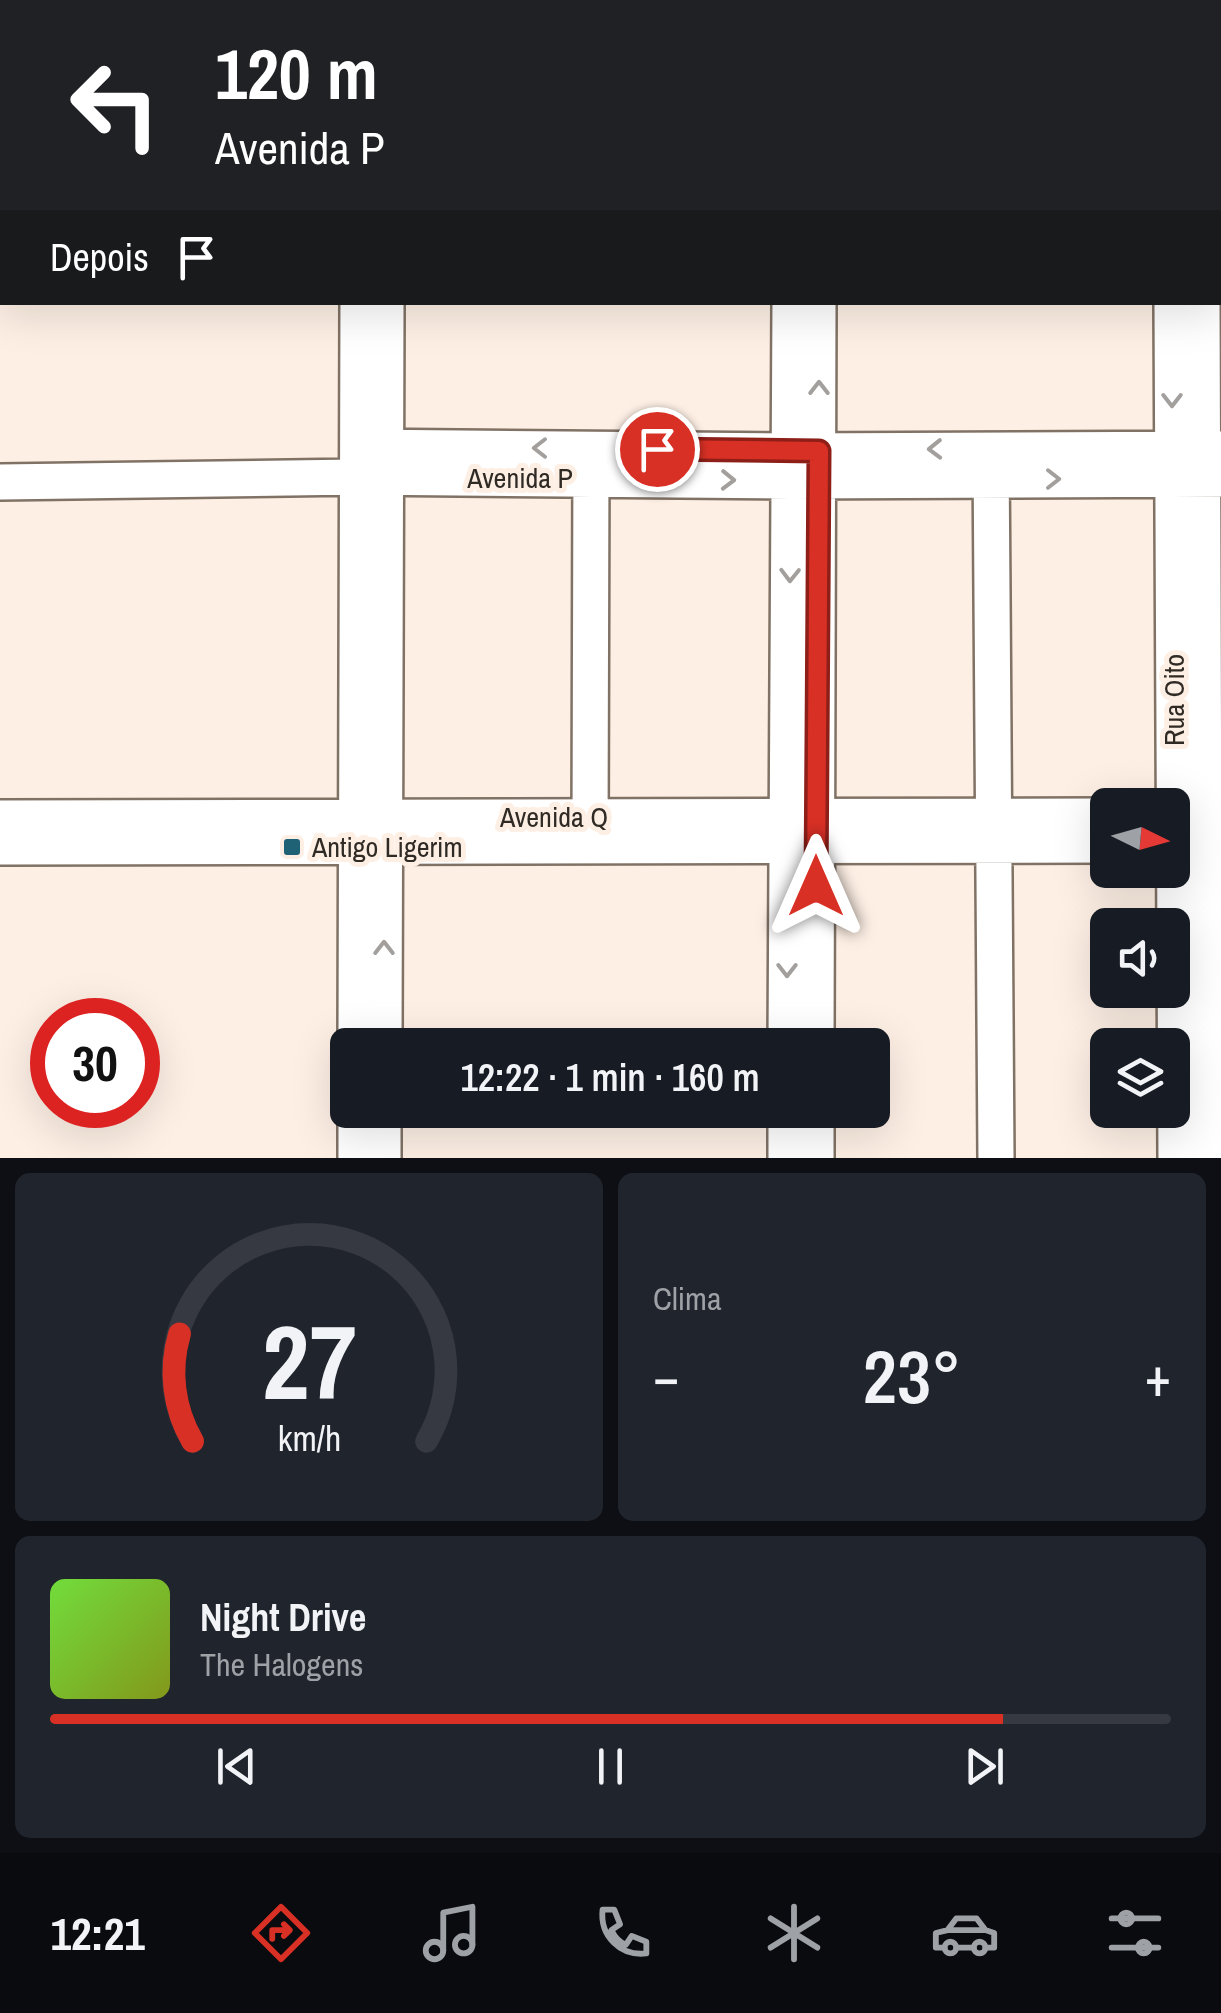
<!DOCTYPE html>
<html lang="pt">
<head>
<meta charset="utf-8">
<style>
	:root { --surface:#171b24; --page:#20242c; --text:#f1f3f6; --muted:#9ea1a6; --line:#363941; --accent:#d93025 }
	body { margin:0; font-family:"Archivo Narrow",sans-serif; background:var(--page); color:var(--text); height:100vh; display:flex; flex-direction:column; font-size:38px; white-space:nowrap }
	* { box-sizing:border-box; margin:0 }
	p { font-size:32px; color:var(--muted) }
	.icon { flex:none; width:55px; height:55px; fill:none; stroke:currentColor; stroke-width:2; stroke-linecap:round; stroke-linejoin:round }
	.map { position:relative; height:1158px; overflow:hidden }
	.side { display:flex; flex-direction:column; gap:15px; padding:15px; background:#0d0f14; flex:1 }
	.side>* { flex:none }
	.top-card { position:absolute; left:0px; top:0px; width:1222px; height:305px; box-shadow:0 10px 40px #0002; background:#202124; color:#fff; overflow:hidden }
	.needle { width:65px; rotate:95deg }
	.tools { position:absolute; left:1090px; top:788px; display:grid; gap:20px }
	.tools a { display:grid; place-items:center; width:100px; height:100px; border-radius:15px; background:var(--surface); box-shadow:0 10px 40px #0002; font-size:50px }
	.speed { position:absolute; left:30px; top:998px; display:flex; gap:20px; font-size:50px; font-weight:700; text-align:center }
	.speed>* { display:grid; place-content:center; width:130px; height:130px; border-radius:50%; background:var(--surface); box-shadow:0 10px 40px #0002; line-height:1 }
	.speed .limit { border:15px solid #d22; background:#fff; color:#111 }
	.pin { position:absolute; display:grid; place-items:center; width:85px; height:85px; color:#fff; margin:-42px; border:5px solid #fff; border-radius:50%; box-shadow:0 2px 10px #0007 }
	.me { position:absolute; width:110px; margin:-55px; rotate:0deg; stroke-linejoin:round; filter:drop-shadow(0 0 8px #0008) }
	.turn { display:flex; align-items:center; gap:35px; height:210px; padding:0 50px; font-size:45px }
	.turn .icon { width:130px; height:130px; stroke-width:2.5 }
	.turn b { display:block; font-size:70px; line-height:85px }
	.then { display:flex; align-items:center; height:95px; padding:0 50px; background:#0003; gap:20px; font-size:38px }
	.big { font-size:75px; font-weight:600; line-height:1.1 }
	.side .tile { flex:1; display:flex; flex-direction:column; justify-content:center; gap:15px; min-width:0; padding:0 35px; border-radius:15px; background:var(--page) }
	.side .dial { align-items:center; gap:0 }
	.dial svg { height:260px; overflow:visible; fill:none; stroke:var(--line); stroke-width:7; stroke-linecap:round; text-anchor:middle }
	.dial text { fill:var(--text); stroke:none }
	.song { display:flex; align-items:center; gap:30px }
	.cover { width:120px; height:120px; border-radius:15px; background:linear-gradient(135deg,hsl(100 70% 55%),hsl(70 70% 35%)) }
	.played { height:10px; border-radius:5px; background:linear-gradient(90deg,var(--accent) 85%,var(--line) 85%) }
	.keys { display:flex; justify-content:space-around; direction:ltr }
	.heat { display:flex; justify-content:space-between; align-items:center; font-size:55px; direction:ltr }
	.side .tiles { flex:1; display:grid; gap:15px; grid-template-columns:1fr 1fr }
	.tile:last-child { grid-column:span 2 }
	.trip { position:absolute; left:330px; top:1028px; width:560px; height:100px; border-radius:15px; background:var(--surface); box-shadow:0 10px 40px #0002; font-weight:600; line-height:100px; text-align:center }
	.tab-bar { display:flex; height:160px; justify-content:space-around; align-items:center; background:#090b0e; color:var(--muted) }
	.tab-bar .icon { width:70px; height:70px }
	.tab-bar .selected { color:var(--accent) }
	.tab-bar b { font-size:45px; color:var(--text) }
	.map>svg:first-child { display:block }
	.lines { fill:none; stroke-linecap:round; stroke-linejoin:round }
	.minor-casing { stroke:#807265; stroke-width:40 }
	.minor { stroke:#fff; stroke-width:35 }
	.oneway { stroke:#a29f9d }
	.route-casing { stroke:#8d1f18; stroke-width:25 }
	.route { stroke:#d93025; stroke-width:18 }
	.poi-dot { fill:#1f6175; stroke:#fdefe4; stroke-width:4 }
	.labels { text-anchor:middle; stroke-width:10; stroke-linejoin:round; paint-order:stroke }
	.street-label { font-size:28px; fill:#302a25; stroke:#fdefe4 }
	.poi-label { font-size:28px; fill:#302a25; stroke:#fdefe4; text-anchor:start }
</style>
</head>
<body>
<div class="map">
<svg width="1221" height="1158" viewBox="0 0 1221 1158">
	<rect width="100%" height="100%" fill="#fdefe4"/>
	<g class="lines">
		<g class="minor-casing">
			<path id="minor" d="M789 0V2
				M817 0V2
				M1172 0V2
				M359 2V0
				M385 2V0
				M1201 2V0
				M0 88H2
				M1220 91H1221
				M1220 117H1221
				M0 118H2
				M1172 302 1176 1158
				M1202 302 1205 1158
				M358 447 791 451 1221 449
				M991 455 996 1158
				M0 482 357 477 791 481 1221 479
				M0 818 1108 816
				M590 837 591 454
				M0 847 1108 845
				M356 1045 358 302
				M384 1045 386 302
				M786 1045 790 302
				M816 1045 818 302
				M816 1110V1158
				M356 1158V1110
				M383 1158V1110
				M786 1158V1110"/>
		</g>
		<use href="#minor" class="minor"/>
	</g>
	<defs><path id="oneway-chevron" d="M-2-3.5L2.5 0L-2 3.5" fill="none" stroke-width="1.6" stroke-linecap="round" stroke-linejoin="round" transform="scale(2.5)"/></defs>
	<g class="oneway">
		<use href="#oneway-chevron" transform="translate(819 388) rotate(-90)"/>
		<use href="#oneway-chevron" transform="translate(1172 400) rotate(90)"/>
		<use href="#oneway-chevron" transform="translate(540 448) rotate(-180)"/>
		<use href="#oneway-chevron" transform="translate(935 449) rotate(179)"/>
		<use href="#oneway-chevron" transform="translate(1053 479)"/>
		<use href="#oneway-chevron" transform="translate(728 480) rotate(1)"/>
		<use href="#oneway-chevron" transform="translate(790 575) rotate(91)"/>
		<use href="#oneway-chevron" transform="translate(384 948) rotate(-90)"/>
		<use href="#oneway-chevron" transform="translate(787 970) rotate(90)"/>
	</g>
	<g class="lines">
		<g class="route-casing">
			<path id="route" d="M657 449 819 451 816 886"/>
		</g>
		<use href="#route" class="route"/>
	</g>
	<rect class="poi-dot" x="282" y="837" width="20" height="20" rx="5"/>
	<g class="labels">
		<g class="street-label">
			<text x="520" y="488">Avenida P</text>
			<text transform="translate(1174 700) rotate(-90)" y="10">Rua Oito</text>
			<text x="554" y="827">Avenida Q</text>
		</g>
		<g class="poi-label">
			<text x="312" y="857">Antigo Ligerim</text>
		</g>
	</g>
</svg>
<div class="tools">
<a><svg class="needle" viewBox="-14 -14 28 28"><path d="M0-13l5 13h-10z" fill="#e53935"/><path d="M0 13l5-13h-10z" fill="#9ea1a6"/></svg></a>
<a><svg class="icon" aria-label="sound" viewBox="0 0 24 24"><path d="M4 9h4l5-4v14l-5-4H4zM17 9q2 3 0 6"/></svg></a>
<a><svg class="icon" aria-label="layers" viewBox="0 0 24 24"><path d="M12 4l9 5-9 5-9-5zM3 14l9 5 9-5"/></svg></a>
</div>
<div class="speed"><div class="limit">30</div></div>
<div class="pin" style="left:657px;top:449px;background:#d93025"><svg class="icon" aria-label="arrive" viewBox="0 0 24 24"><path d="M6 21V4h12l-3 4 3 4H6"/></svg></div>
<svg class="me" style="left:816px;top:886px" viewBox="-20 -20 40 40"><path d="M0-17L14 15 0 8-14 15z" fill="#d93025" stroke="#fff" stroke-width="4"/></svg>
<div class="trip">12:22 · 1 min · 160 m</div>
<div class="top-card">
<div class="turn"><svg class="icon" aria-label="left" viewBox="0 0 24 24"><path d="M17 20v-9H6M10 6l-5 5 5 5"/></svg><div><b>120 m</b>Avenida P</div></div>
<div class="then">Depois<svg class="icon" aria-label="arrive" viewBox="0 0 24 24"><path d="M6 21V4h12l-3 4 3 4H6"/></svg></div>
</div>
</div>
<section class="side">
<div class="tiles">
<div class="tile dial"><svg viewBox="0 0 100 80">
<path d="M14 69A42 42 0 1 1 86 69"/>
<path d="M14 69A42 42 0 0 1 10 36" stroke="#d93025"/>
<text x="50" y="56" font-size="32" font-weight="700">27</text>
<text x="50" y="72" font-size="11">km/h</text>
</svg></div>
<div class="tile"><p>Clima</p>
<div class="heat"><a>−</a><b class="big">23°</b><a>+</a></div>
</div>
<div class="tile">
<div class="song"><i class="cover"></i><div><b>Night Drive</b><p>The Halogens</p></div></div>
<div class="played"></div>
<div class="keys"><svg class="icon" aria-label="previous" viewBox="0 0 24 24"><path d="M18 5L8 12l10 7zM5 5v14"/></svg><svg class="icon" aria-label="pause" viewBox="0 0 24 24"><path d="M8 5v14M16 5v14"/></svg><svg class="icon" aria-label="next" viewBox="0 0 24 24"><path d="M6 5l10 7-10 7zM19 5v14"/></svg></div>
</div>
</div>
</section>
<nav class="tab-bar">
<b>12:21</b>
<svg class="icon selected" aria-label="directions" viewBox="0 0 24 24"><path d="M12 3l9 9-9 9-9-9zM9 14v-3h6M13 9l2 2-2 2"/></svg>
<svg class="icon" aria-label="music" viewBox="0 0 24 24"><path d="M9 18V5l10-2v13"/><circle cx="6" cy="18" r="3"/><circle cx="16" cy="16" r="3"/></svg>
<svg class="icon" aria-label="phone" viewBox="0 0 24 24"><path d="M5 4h4l2 5-3 2q2 4 5 5l2-3 5 2v4C11 20 4 13 5 4z"/></svg>
<svg class="icon" aria-label="climate" viewBox="0 0 24 24"><path d="M12 3v18M4 7l16 10M4 17L20 7"/></svg>
<svg class="icon" aria-label="car" viewBox="0 0 24 24"><path d="M5 17H2v-5l4-1 3-4h7l3 4 3 1v5h-3M9 17h6M6 11h13"/><circle cx="7" cy="17" r="2"/><circle cx="17" cy="17" r="2"/></svg>
<svg class="icon" aria-label="filters" viewBox="0 0 24 24"><path d="M4 7h16M4 17h16"/><circle cx="9" cy="7" r="2"/><circle cx="15" cy="17" r="2"/></svg>
</nav>
</body>
</html>
